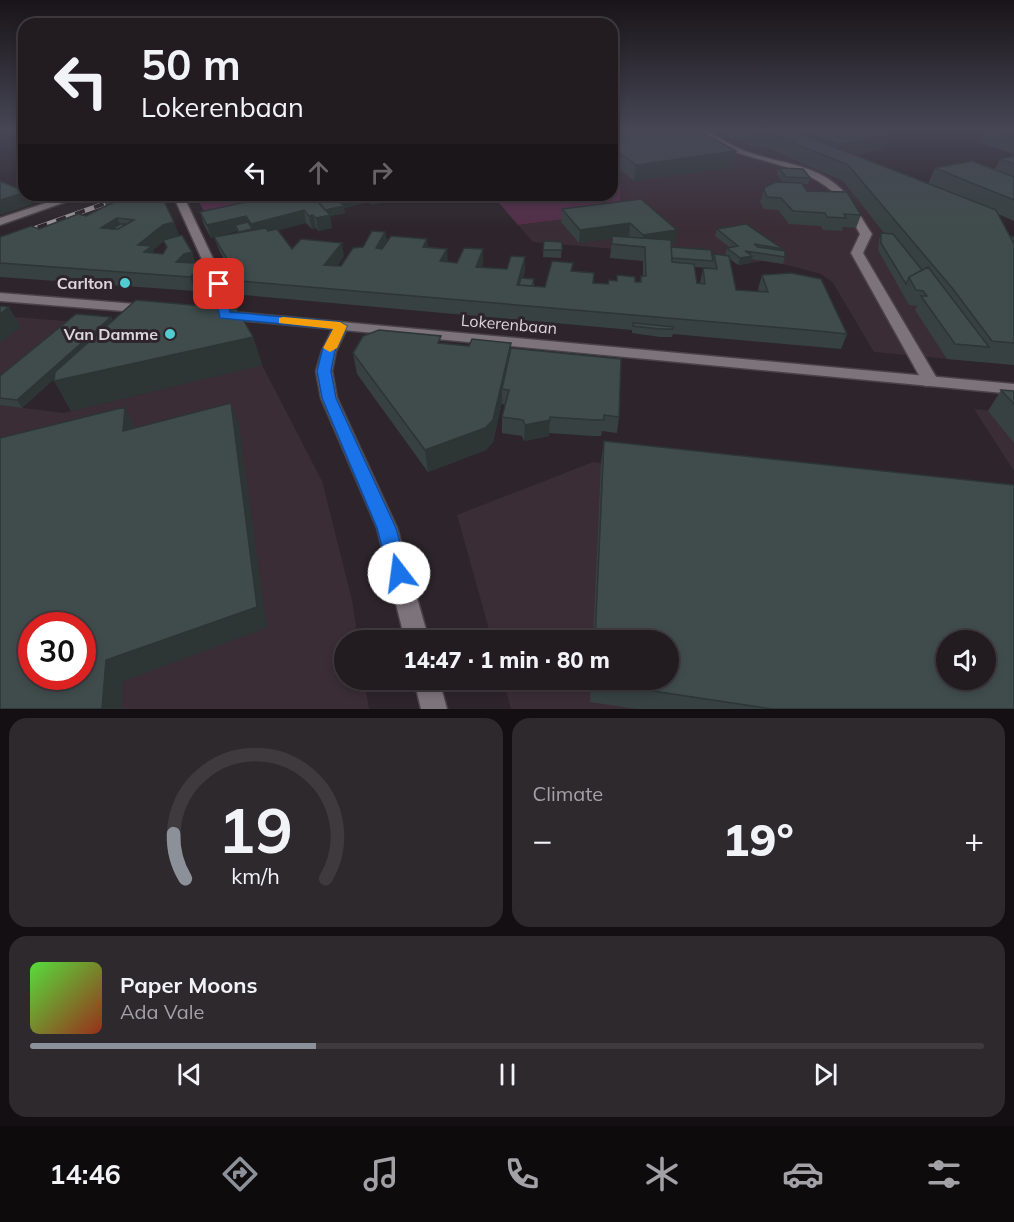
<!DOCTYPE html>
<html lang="en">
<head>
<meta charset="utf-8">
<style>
	:root { --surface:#221c20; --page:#2e292d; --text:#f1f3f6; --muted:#a2a1a5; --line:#3f3a3e; --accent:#8c9099 }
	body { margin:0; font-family:Mulish,sans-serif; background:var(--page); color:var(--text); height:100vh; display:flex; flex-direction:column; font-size:22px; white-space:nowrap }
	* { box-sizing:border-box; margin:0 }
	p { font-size:20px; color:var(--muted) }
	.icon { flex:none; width:33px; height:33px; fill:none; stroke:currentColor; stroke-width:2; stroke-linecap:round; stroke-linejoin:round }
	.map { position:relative; height:709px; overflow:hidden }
	.details { display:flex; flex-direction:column; gap:9px; padding:9px; background:#130f12; flex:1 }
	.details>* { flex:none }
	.guide { position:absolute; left:18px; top:18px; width:600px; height:183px; border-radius:18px; box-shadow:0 3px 9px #0003,0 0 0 2px var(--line); background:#221c20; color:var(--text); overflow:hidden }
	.controls { position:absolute; left:936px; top:630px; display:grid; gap:12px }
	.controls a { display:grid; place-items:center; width:60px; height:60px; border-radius:50%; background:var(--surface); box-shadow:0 3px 9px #0003,0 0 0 2px var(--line); font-size:30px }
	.speed { position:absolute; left:18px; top:612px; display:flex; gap:12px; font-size:30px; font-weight:700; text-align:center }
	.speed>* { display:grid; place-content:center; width:78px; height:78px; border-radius:50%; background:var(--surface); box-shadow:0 3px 9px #0003,0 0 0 2px var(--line); line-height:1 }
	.speed .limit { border:9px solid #d22; background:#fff; color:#111 }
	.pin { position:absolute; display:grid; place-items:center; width:51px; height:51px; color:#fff; margin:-26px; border-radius:12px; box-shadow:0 3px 9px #0006 }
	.me { position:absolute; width:66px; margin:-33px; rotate:345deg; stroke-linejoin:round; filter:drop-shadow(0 0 4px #0008) }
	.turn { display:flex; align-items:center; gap:21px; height:126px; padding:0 24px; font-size:27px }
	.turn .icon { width:78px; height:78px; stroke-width:2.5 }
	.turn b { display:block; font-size:42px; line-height:51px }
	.lanes { display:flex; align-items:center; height:57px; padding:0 24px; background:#0003; justify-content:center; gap:30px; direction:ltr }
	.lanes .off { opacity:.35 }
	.big { font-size:45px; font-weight:800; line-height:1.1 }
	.details .tile { flex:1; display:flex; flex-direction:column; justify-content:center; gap:9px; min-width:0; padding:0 21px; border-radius:18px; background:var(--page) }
	.details .dial { align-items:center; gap:0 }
	.dial svg { height:156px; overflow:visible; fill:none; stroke:var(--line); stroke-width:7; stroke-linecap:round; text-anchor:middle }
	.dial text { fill:var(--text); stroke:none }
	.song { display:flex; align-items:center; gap:18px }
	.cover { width:72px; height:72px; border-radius:9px; background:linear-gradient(135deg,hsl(110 70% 55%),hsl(10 70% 35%)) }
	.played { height:6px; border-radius:3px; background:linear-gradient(90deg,var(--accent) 30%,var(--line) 30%) }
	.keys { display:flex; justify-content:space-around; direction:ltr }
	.heat { display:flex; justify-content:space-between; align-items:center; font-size:33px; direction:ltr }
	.details .tiles { flex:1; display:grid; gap:9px; grid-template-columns:1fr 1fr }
	.tile:last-child { grid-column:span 2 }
	.trip { position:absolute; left:334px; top:630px; width:345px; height:60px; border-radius:30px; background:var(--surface); box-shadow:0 3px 9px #0003,0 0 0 2px var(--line); font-weight:800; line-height:60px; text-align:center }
	.tabs { display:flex; height:96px; justify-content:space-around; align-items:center; background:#0e0b0d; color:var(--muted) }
	.tabs .icon { width:42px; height:42px }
	.tabs .on { color:var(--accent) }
	.tabs b { font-size:27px; color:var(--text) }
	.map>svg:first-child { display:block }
	.built { fill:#3a2d36; fill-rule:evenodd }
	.green { fill:#532e49 }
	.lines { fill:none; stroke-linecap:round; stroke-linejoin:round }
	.lane-casing { stroke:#494247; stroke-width:3 }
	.street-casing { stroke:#494247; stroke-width:3 }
	.secondary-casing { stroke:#494247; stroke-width:3 }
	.lane { fill:#7d737a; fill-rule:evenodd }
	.street { fill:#7d737a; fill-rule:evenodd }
	.secondary { fill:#7d737a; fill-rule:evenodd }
	.rail-far1-casing { stroke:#9e979c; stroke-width:4.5 }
	.rail-casing { stroke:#9e979c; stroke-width:5 }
	.rail-far1 { stroke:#2d252b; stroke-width:3; stroke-dasharray:8; stroke-linecap:butt }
	.rail { stroke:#2d252b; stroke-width:4; stroke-dasharray:10; stroke-linecap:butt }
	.wall { fill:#374141; fill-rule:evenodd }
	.shaded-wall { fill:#2d3535 }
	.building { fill:#404c4c; stroke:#2d3535; stroke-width:1.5; fill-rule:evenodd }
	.route { fill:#1a73e8; stroke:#114b97; stroke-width:1.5 }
	.slow { fill:#f59e0b }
	.poi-dot { fill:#52ccd0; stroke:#2d252b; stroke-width:2 }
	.labels { text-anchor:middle; stroke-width:6; stroke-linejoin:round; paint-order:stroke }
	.poi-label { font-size:16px; font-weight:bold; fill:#dcd6da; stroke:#2d252b; text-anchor:end }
	.street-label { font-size:16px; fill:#dcd6da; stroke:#2d252b }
</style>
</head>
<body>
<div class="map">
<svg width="1014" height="709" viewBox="0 0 1014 709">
	<rect width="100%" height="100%" fill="#2d252b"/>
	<path class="built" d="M612 129H749L987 227 1014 278V365L874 352 833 283 821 274 783 264 763 261 738 265 729 259 533 242 518 225 619 212 621 185 612 178Z
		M0 316 79 322 0 389Z
		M262 365 322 481 352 600 358 640H345V680H364L369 709H0V405L64 413ZM32 626H82V676H32Z
		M974 409 1014 413V471Z
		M593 462 1014 509V709H511L503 680H669V640H492L457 515ZM946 640H986V680H946Z"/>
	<path class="green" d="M612 178 621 185 619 212 518 225 492 195H612Z
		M195 195H293L206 215Z"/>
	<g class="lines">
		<g class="lane-casing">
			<path id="lane" d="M691 129C710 129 725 143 742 150 774 163 814 163 840 188 853 200 862 220 872 234L863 253 939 382 937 386H925L851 253 860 234C852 221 844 201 832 191 792 157 732 163 691 129Z"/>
		</g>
		<g class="street-casing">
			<path id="street" d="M70 195H85L0 225V218Z
				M173 195H183L225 284 231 315 229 318H219L217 315 213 284Z
				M341 322 348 326 336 351 332 371 337 398 397 528 429 640H405L377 528 321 398 316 371 322 351 334 326Z
				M414 680H439L447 709H421Z"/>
		</g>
		<g class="secondary-casing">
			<path id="secondary" d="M0 293 148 305 155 309 148 313 0 301Z
				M222 311 1014 384V394L217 318 215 315Z"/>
		</g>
		<use href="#lane" class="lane"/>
		<use href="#street" class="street"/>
		<use href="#secondary" class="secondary"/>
		<g class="rail-far1-casing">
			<path id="rail-far1" d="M118 198 128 195"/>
		</g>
		<g class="rail-casing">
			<path id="rail" d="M0 241 123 197"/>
		</g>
		<use href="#rail-far1" class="rail-far1"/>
		<use href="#rail" class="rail"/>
	</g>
	<path class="wall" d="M612 129 733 167 634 181 612 163Z
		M711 129H877L885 148 855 155 928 184 935 168 995 169 1000 159 1014 156V221L998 214 1010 236 1014 237V365L947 359 915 310 917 306 909 305 878 250 879 240 881 233H884L843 181 768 148 753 147Z
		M984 129H1014V154L979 142Z
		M779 168 810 178 808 184H803L807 191 861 215 856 228 843 227 842 231 823 230 821 226 789 224 778 210 764 209 760 202 764 190 783 183 777 174Z
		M117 195 179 235 167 239 196 265 201 285 195 291 0 277V237L39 229 86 216 106 206 104 200ZM164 241 166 248 163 254 154 253 153 250Z
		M317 195H431V201H413L410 196 371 205 369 202 344 208 345 213 330 216 332 228 318 231 316 228 312 229 306 223 278 230 292 249 344 256 337 266H341L363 247 385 232 387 242 428 247 448 262 457 263 483 249V263L481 268 507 269 525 257V271L523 278 534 279V286L545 287 572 271 593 283 608 284 640 282 641 276H643V261L610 258 612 238 579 243 561 222 562 209 641 199 675 243 671 244V247L713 260 714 254 726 255H725L727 248 729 247 715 236 717 229 783 249V251L785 257 783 264 751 259 750 263 738 265 729 258 736 290 759 292 758 289 762 275 847 334 841 349 673 334 672 337H660L632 333V330L244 295 219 250 214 237 238 233 237 231 211 238 204 225 200 212ZM694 267 711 268V269L703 268 700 283H697Z
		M544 241 562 242 561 258 543 257Z
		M111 317 113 321 253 337 262 365 71 411 54 379 22 408 0 405V376Z
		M441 344 469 346 511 348 619 417 617 433 602 431 601 436H593L549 433V436L524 441 522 436 502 433V417L505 405 502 404V402L493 442 486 450 428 472 357 374 353 353Z
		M1001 390 1014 391V443L988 411Z
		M604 441 1014 709H636L590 702 591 680H669V640H593L601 462Z"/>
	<path class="shaded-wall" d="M891 134 885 148 836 160 834 159 838 145Z
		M736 151 733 167 634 181 636 165Z
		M24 193V195H28L33 204 0 215V200Z
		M385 195H410V196L371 205 370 198Z
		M368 196 369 202 344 208 345 213 330 216 332 228 318 231 316 218 325 210 340 202Z
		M304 210 306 223 255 237 251 224Z
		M313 215 316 228 312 229 309 216Z
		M246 216 250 228 235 225 237 231 211 238 207 225Z
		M117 218 123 230 101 228Z
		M174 222 179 235 168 238 153 250 157 260 146 257 138 245 163 225Z
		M630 223 629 236 579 243 580 230Z
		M677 230 675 243 645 248 641 247 643 235Z
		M385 232 387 245 378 262 376 248Z
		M427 239 429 253 423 247Z
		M342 243 344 256 327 279 324 265Z
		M447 249 448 262 440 261Z
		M483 249V263L479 274 476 267Z
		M192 252 200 277 201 285 195 291 190 277 176 262 184 254Z
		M752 256 750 263 738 265 740 258Z
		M525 257V271L519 291 517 285Z
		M9 307 21 327 0 343V314Z
		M111 317 114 325 22 408 17 400Z
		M253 337 262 365 71 411 54 381Z
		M511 343V363L502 389V402L493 442 486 450 428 472 425 450Z
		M231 403 239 425 267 628 123 681 122 709H102L106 660Z
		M125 407 136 429 123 431Z
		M550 417 549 436 524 441 525 425Z"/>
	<path class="building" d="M612 129H696L736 151 636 165 612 147Z
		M747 129H788L996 210 1014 244V343L992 341 953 289 848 165 771 134 756 133Z
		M795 129H877L891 134 838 145Z
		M991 129H1014V137Z
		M1014 156V164L1000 159Z
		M972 161 1014 177V200L935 168Z
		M779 168 803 169 810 178 786 177Z
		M0 181 24 191V193L0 200Z
		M776 182 802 183 807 191 847 192 861 215 844 214 846 218 827 217 825 213 793 211 781 198 767 197 764 190 765 187Z
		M117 195H161L174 222 163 225 138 245 152 246 144 252 163 254 167 247 163 240 182 235 192 252 184 254 176 262 195 263 197 271 190 277 0 263V237L31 226 39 229 78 214 86 216 112 203 104 200ZM117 218 134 220 118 229 101 228Z
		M278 195H312L330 215 316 218 313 215 309 216 304 210 251 224 246 216 207 225 200 212Z
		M317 195H385L370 198 368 196 340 202 344 206 325 210 313 196Z
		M641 199 677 230 643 235 630 223 580 230 562 209Z
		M248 222 252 229 239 232 235 225Z
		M120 224H127L118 229H112Z
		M746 224 783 249 754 244 758 247 785 251V257L745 251 752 256 740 258 727 248 738 246 717 229Z
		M266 228 268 231 277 229 292 249 301 239 342 243 324 265 341 266 353 248 363 247 372 231 385 232 376 248 382 249 391 236 427 239 423 247 447 249 440 261 457 263 464 248 483 249 476 267 507 269 511 256 525 257 517 285 545 287 552 261 573 263 571 271 594 273 593 283 608 284 609 280 617 281V275L635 277V282H641V276H646L645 247 612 244V236L671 240 672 262 694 264 697 283 705 284 703 268 717 269 714 254 729 256 736 290 768 292 762 275 791 273 821 279 847 334 819 331 240 281 214 237Z
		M881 233 893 234 922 270 909 277 906 284 881 243Z
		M1010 236 1014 237V244Z
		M544 241 562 242V250H543Z
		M671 247 711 250 713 261 672 258Z
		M928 267 989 347 955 344 921 296H927L923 291 916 290 909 277Z
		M521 278 534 279 532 286 519 285Z
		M136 300 237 309 253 337 54 381 55 372Z
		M0 306 9 307 0 314Z
		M76 314 111 317 17 400 0 398V376Z
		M633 323 674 327 673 329H661L633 326Z
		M379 330 441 336 438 343 469 346 472 339 511 343 493 420 485 428 425 450 353 353 363 336Z
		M511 348 621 359 619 417 604 415V420H595L550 417V420L525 425 523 420 502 417 509 390 502 389Z
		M1001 390 1014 391V404Z
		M231 403 257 607 106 660 102 709H0V438L125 407 123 431ZM32 626H82V676H32Z
		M604 441 1014 485V709H772L593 682V680H669V640H595ZM946 640H986V680H946Z"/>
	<linearGradient id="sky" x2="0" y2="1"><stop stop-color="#191418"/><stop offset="0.57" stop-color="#464655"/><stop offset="1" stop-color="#464655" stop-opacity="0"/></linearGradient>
	<rect width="1014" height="228" fill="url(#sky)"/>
	<path class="route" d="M219 280 225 284 230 312 340 322 347 326 335 351 331 371 336 398 396 528 409 573 406 579 399 582 392 579 389 573 377 528 322 398 317 371 322 351 333 329 220 318 213 284Z"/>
	<path class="slow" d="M283 317 340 322 347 326 337 348 330 352 323 348 333 329 279 323V318Z"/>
	<g class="poi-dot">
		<circle cx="125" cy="283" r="6"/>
		<circle cx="170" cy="334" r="6"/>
	</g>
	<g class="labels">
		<g class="poi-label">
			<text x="113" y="289">Carlton</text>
			<text x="158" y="340">Van Damme</text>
		</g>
		<g class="street-label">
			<text transform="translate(509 324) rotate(5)" y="6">Lokerenbaan</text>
		</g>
	</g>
</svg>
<div class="controls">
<a><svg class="icon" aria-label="sound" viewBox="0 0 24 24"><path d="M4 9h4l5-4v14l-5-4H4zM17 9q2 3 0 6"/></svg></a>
</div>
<div class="speed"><div class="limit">30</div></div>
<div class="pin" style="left:219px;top:284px;background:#d93025"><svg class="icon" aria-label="arrive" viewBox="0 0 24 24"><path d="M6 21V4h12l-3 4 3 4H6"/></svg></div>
<svg class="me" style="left:399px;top:573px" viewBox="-20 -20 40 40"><circle r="19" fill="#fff"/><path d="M0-13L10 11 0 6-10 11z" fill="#1a73e8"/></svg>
<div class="trip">14:47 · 1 min · 80 m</div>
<div class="guide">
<div class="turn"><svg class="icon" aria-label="left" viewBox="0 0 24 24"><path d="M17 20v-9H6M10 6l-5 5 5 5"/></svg><div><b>50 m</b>Lokerenbaan</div></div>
<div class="lanes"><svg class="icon" aria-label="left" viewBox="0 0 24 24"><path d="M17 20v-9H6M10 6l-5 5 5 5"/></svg><svg class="icon off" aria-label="ahead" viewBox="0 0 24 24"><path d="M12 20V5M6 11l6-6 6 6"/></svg><svg class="icon off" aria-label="right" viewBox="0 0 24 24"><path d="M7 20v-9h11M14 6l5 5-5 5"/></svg></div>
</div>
</div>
<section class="details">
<div class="tiles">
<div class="tile dial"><svg viewBox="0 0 100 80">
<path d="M14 69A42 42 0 1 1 86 69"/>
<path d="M14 69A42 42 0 0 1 8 46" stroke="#8c9099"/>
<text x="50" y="56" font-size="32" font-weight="700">19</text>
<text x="50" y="72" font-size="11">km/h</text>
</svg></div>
<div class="tile"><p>Climate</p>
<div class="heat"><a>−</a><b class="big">19°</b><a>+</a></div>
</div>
<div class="tile">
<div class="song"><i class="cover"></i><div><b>Paper Moons</b><p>Ada Vale</p></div></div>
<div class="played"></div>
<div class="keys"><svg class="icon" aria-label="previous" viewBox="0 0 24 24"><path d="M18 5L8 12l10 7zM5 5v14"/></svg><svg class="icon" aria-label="pause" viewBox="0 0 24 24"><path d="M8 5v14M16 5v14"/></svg><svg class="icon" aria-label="next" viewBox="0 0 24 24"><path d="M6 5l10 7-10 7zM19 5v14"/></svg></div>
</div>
</div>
</section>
<nav class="tabs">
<b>14:46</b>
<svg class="icon on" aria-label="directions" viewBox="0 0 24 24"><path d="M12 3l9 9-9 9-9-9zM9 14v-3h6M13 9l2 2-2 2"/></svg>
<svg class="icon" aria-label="music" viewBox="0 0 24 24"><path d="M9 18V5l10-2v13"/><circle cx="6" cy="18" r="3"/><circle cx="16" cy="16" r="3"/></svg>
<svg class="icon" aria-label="phone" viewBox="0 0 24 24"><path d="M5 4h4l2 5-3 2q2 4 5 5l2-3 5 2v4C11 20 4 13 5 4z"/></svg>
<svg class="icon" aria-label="climate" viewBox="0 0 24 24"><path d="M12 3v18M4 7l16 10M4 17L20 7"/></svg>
<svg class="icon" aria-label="car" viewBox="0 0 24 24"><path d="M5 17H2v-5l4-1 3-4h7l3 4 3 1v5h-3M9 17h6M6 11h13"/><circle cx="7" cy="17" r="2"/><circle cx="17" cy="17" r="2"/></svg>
<svg class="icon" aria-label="filters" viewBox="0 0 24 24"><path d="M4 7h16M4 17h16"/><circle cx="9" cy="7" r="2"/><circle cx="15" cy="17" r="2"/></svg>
</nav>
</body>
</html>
